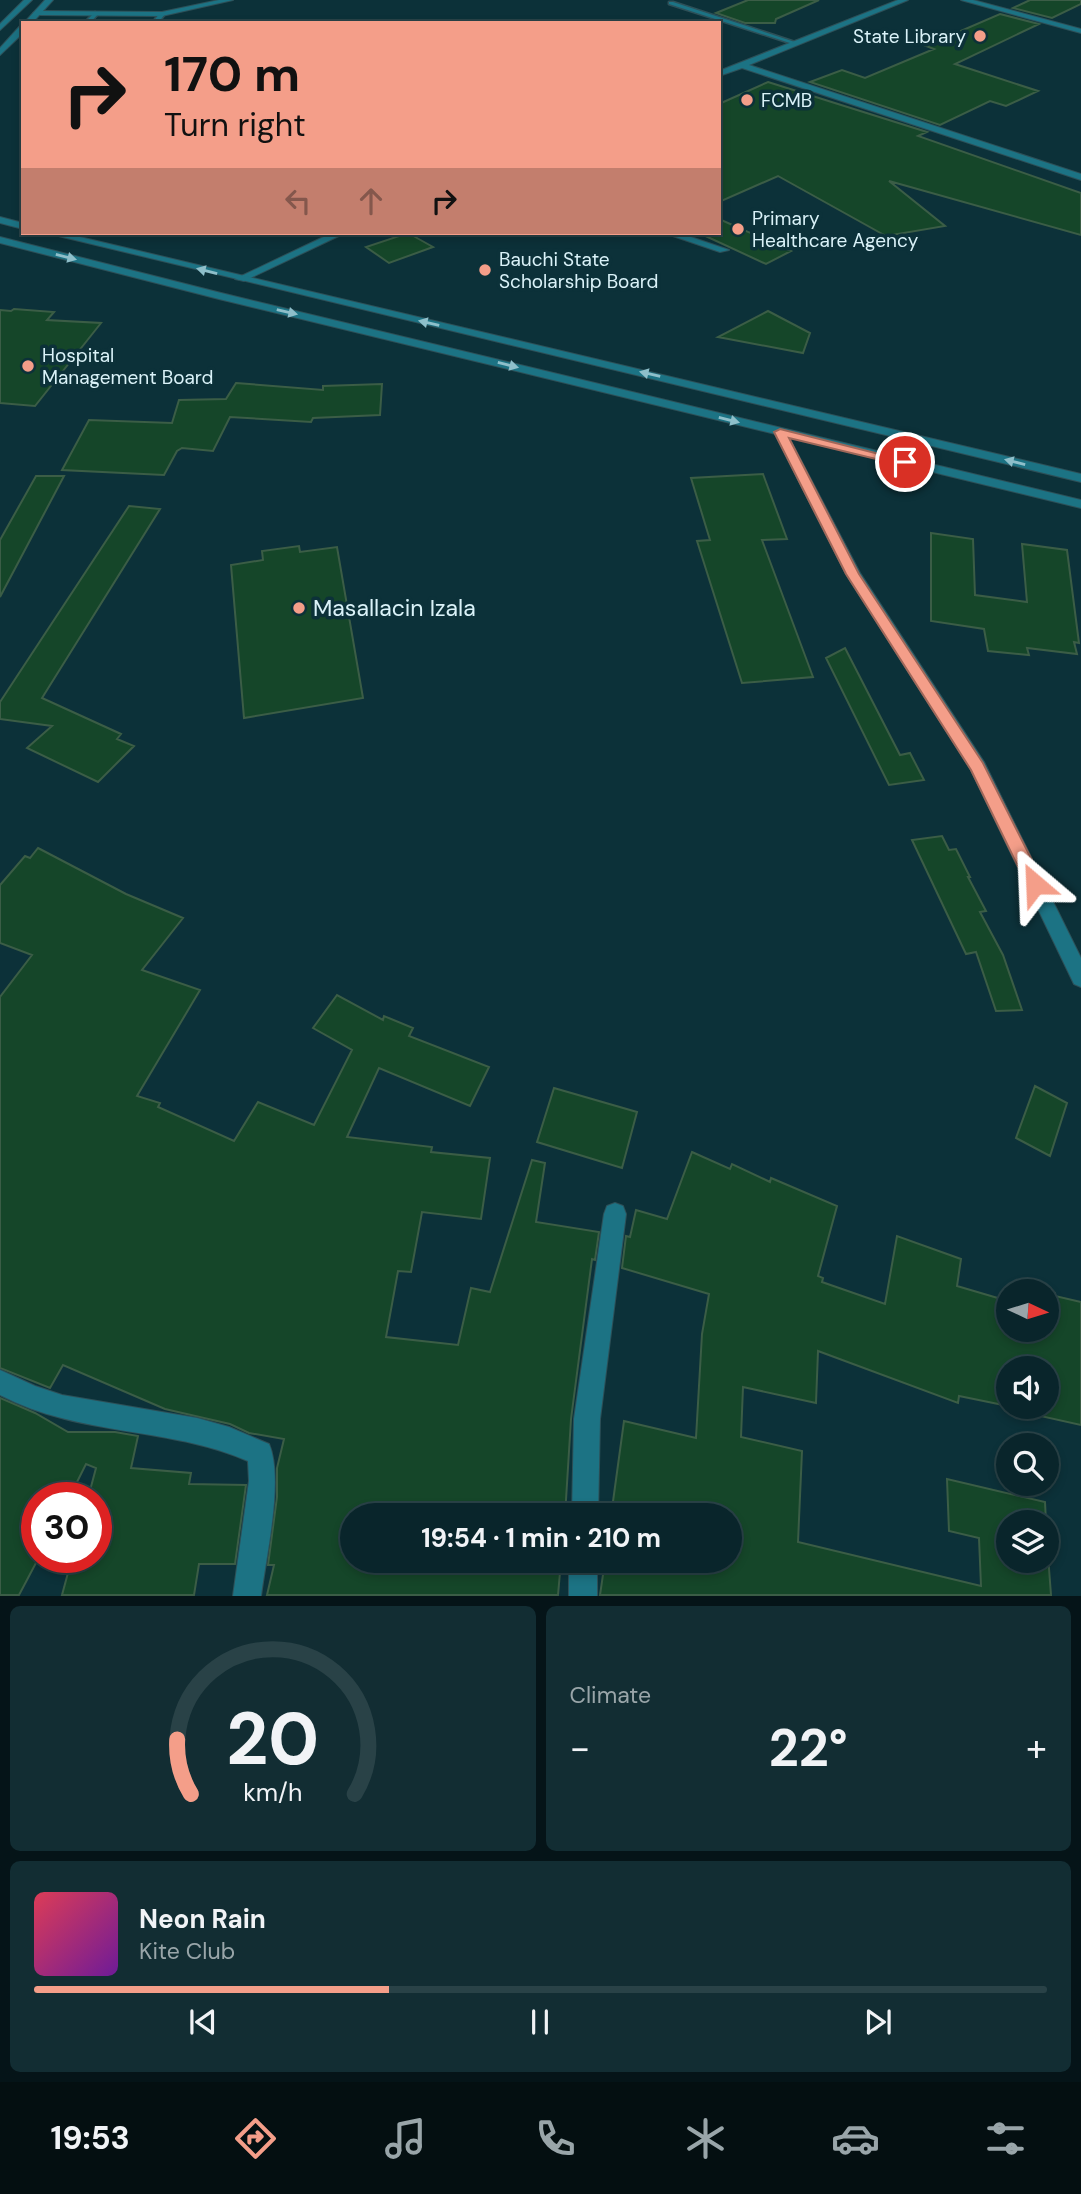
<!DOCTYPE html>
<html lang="en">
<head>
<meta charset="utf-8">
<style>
	:root { --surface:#09252b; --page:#122d33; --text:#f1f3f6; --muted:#99a5a9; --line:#294247; --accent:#f49e89 }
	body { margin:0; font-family:"DM Sans",sans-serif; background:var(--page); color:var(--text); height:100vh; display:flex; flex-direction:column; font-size:26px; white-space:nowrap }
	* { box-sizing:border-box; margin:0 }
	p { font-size:23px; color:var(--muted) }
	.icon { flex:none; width:38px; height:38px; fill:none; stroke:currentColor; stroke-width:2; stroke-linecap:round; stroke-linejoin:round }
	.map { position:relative; height:1596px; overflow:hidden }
	.panel { display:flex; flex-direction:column; gap:10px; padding:10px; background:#051418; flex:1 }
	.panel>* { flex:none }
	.top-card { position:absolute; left:21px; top:21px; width:700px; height:214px; border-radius:0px; box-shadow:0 4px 10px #0003,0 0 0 2px var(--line); background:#f49e89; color:#111; overflow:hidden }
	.needle { width:46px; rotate:94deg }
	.controls { position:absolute; left:996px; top:1279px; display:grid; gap:14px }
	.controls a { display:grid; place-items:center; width:63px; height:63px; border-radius:50%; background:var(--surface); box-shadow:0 4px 10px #0003,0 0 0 2px var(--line); font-size:35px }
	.speed { position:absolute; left:21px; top:1482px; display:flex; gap:14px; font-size:35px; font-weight:700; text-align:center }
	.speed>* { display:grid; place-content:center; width:91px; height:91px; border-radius:50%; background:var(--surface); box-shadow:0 4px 10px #0003,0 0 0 2px var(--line); line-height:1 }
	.speed .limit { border:10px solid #d22; background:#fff; color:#111 }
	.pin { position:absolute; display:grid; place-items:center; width:60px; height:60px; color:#fff; margin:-30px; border:4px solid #fff; border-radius:50%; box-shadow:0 2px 7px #0007 }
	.me { position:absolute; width:77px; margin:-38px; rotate:334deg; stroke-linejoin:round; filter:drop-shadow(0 0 5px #0008) }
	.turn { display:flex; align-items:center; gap:24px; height:147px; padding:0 28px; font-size:32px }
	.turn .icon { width:91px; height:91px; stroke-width:2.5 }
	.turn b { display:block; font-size:49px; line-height:60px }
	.lanes { display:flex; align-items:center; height:66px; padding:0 28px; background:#0003; justify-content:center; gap:35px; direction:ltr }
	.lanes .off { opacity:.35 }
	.big { font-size:52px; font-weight:700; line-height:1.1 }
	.panel .tile { flex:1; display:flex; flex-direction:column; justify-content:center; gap:10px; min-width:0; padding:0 24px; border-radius:10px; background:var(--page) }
	.panel .dial { align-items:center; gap:0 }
	.dial svg { height:182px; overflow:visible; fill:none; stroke:var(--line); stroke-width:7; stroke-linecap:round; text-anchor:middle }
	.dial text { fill:var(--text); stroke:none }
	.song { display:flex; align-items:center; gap:21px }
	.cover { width:84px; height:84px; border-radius:10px; background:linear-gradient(135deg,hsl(350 70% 55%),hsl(280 70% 35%)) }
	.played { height:7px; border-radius:4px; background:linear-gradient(90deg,var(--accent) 35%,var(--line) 35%) }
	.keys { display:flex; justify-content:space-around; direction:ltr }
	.heat { display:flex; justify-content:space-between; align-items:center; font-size:38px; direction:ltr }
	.panel .tiles { flex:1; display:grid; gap:10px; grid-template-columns:1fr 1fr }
	.tile:last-child { grid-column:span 2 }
	.trip { position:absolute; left:340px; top:1503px; width:402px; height:70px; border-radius:35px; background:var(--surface); box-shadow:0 4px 10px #0003,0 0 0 2px var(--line); font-weight:700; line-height:70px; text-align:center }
	.tab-bar { display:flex; height:112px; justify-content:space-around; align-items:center; background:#040f11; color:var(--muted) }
	.tab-bar .icon { width:49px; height:49px }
	.tab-bar .current { color:var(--accent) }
	.tab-bar b { font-size:32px; color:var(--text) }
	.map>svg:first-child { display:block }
	.building { fill:#154629; stroke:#3b5d46; stroke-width:2 }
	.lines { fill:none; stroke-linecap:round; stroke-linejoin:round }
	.service-casing { stroke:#2d5058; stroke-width:3 }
	.minor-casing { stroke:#2d5058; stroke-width:2 }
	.tertiary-casing { stroke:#2d5058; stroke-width:2 }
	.service { fill:#1c7384; fill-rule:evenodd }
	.minor { fill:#1c7384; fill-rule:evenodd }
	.tertiary { fill:#1c7384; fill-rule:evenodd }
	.oneway { fill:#8ebfca }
	.route { fill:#f49e89; stroke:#9f6759; stroke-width:2 }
	.poi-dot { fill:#f49e89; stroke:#0c3139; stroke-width:2.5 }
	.labels { text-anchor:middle; stroke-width:7; stroke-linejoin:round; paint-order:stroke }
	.far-poi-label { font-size:19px; fill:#daf2f8; stroke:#0c3139; text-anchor:start }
	.poi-label { font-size:23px; fill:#daf2f8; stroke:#0c3139; text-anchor:start }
</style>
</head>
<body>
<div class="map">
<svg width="1081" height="1596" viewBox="0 0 1081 1596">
	<rect width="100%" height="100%" fill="#0c3139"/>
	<path class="building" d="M748 0H819L776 19 775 23H745L716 13Z
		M1030 0H1081V4L1052 18 1013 8Z
		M1000 14 1039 24 955 64 1038 91 1006 106 990 101 940 125 810 82 842 70 865 78 934 49 926 46Z
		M768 82 927 132 918 136 1081 193V235L889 181 945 226 886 236 778 176 719 202V104Z
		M719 219 791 251 766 264 699 233H719Z
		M408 233 433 247 389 263 366 247Z
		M14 309 54 312 47 320 101 323 35 406 0 403V310L11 311Z
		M768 311 810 333 803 353 718 337Z
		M236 383 323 390V386L382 384 380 415 313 418 311 422 230 417 213 451 182 448 177 451 164 475 62 470 89 420 172 423 179 400 226 399Z
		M763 474 787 539 762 540 813 677 742 683 697 541 710 540 691 478Z
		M36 476H64L0 597V540Z
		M129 506 160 509 42 698 121 734 117 739 134 746 98 782 27 748 52 726 0 719V702Z
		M931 533 973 539 975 595 1027 602 1022 544 1067 550 1079 643 1074 642 1077 654 1027 648 1029 655 988 651 984 629 931 621Z
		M299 546 300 552 337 547 363 698 244 718 231 565 263 560 262 551Z
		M845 648 900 755 910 753 924 780 889 785 826 658Z
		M942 836 949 850 956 849 970 877H968L986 911 980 912 1003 955 1022 1010 996 1011 976 952 966 954 912 840Z
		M38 848 126 894 183 918 142 970 200 990 137 1096 160 1103 158 1107 234 1141 258 1102 314 1125 352 1050 313 1028 337 995 383 1020 384 1016 413 1028 409 1036 489 1067 470 1106 379 1068 347 1137 432 1147 431 1152 490 1158 481 1219 422 1212 411 1272 398 1271 386 1337 458 1345 471 1288 490 1292 532 1160 545 1163 536 1222 599 1232 595 1260 592 1259 571 1419 565 1516H352V1561H561L558 1595H267L274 1565H268L277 1497V1468L284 1439 249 1433 230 1424 165 1409 63 1365 50 1388 0 1368V997L32 955 0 943V885L25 856 30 858Z
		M1035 1086 1067 1103 1050 1156 1016 1138Z
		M554 1088 637 1112 622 1168 537 1142Z
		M692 1152 730 1169 732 1164 770 1182 771 1178 837 1206 818 1276 823 1278 822 1282 885 1304 897 1236 961 1259 957 1286 1008 1301V1330H1046V1292H1026V1286L1055 1293V1296L1081 1302V1425L1014 1410 1011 1407H1046V1368H1008V1406L959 1396 958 1403 818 1351 816 1403 743 1387 741 1437 802 1451 798 1542 981 1586 979 1538 949 1531 947 1479 1045 1502 1046 1522H1008V1561H1046V1529L1051 1595H600L605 1561H730V1516H611L624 1421 696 1438 702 1334 709 1294 622 1268 626 1236 630 1237 636 1210 667 1219Z
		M0 1398 35 1413 68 1432H115L138 1436 131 1468 191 1473 189 1484 246 1485 235 1564H199L194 1595H62L72 1558H96V1498H88L96 1468 86 1464 69 1498H37V1561L19 1595H0Z"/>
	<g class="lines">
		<g class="service-casing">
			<path id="service" d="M669 2H673L798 43 793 44 669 4Z
				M95 12 98 14 90 23H84Z
				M160 13 165 14 158 23H152Z"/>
		</g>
		<g class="minor-casing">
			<path id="minor" d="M219 0H233L162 16 37 15 33 13 37 11 162 12Z
				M898 0H908L749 65 1081 174V180L742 68 719 76V71Z
				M961 0H973L1081 29V33Z
				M332 233H345L244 281 235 279Z
				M664 233H679L729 250 720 252Z
				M780 428 786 432 860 573 984 762 1081 958V987L1074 984 971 770 846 574 774 432Z
				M615 1203 623 1206 626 1214 600 1419 598 1516H572L574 1419 604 1214 607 1206Z
				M0 1370 35 1386 62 1395 197 1418 229 1427 269 1444C284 1479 266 1556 261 1596H233L249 1481 248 1461C167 1426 81 1437 0 1395Z
				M569 1561H597V1596H569Z"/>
		</g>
		<g class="tertiary-casing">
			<path id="tertiary" d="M24 0H32L0 30V24Z
				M45 0H53L32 23H24Z
				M20 26H23V33L0 55V48Z
				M0 217 23 223V229L0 223Z
				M46 233H63L1081 474V482Z
				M0 237 221 293 1081 500V508L219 299 0 243Z"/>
		</g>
		<use href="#service" class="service"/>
		<use href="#minor" class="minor"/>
		<use href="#tertiary" class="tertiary"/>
	</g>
	<defs><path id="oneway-solid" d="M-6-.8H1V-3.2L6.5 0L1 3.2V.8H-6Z" transform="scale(1.75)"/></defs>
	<g class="oneway">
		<use href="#oneway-solid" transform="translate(66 257) rotate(14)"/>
		<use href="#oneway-solid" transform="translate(207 271) rotate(-166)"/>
		<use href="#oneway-solid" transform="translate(287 312) rotate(13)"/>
		<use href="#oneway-solid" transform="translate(429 323) rotate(-167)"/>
		<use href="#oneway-solid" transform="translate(508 365) rotate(14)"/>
		<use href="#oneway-solid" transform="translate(650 374) rotate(-167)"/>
		<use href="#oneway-solid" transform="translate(729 420) rotate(14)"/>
		<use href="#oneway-solid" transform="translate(1015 462) rotate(-166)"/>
	</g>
	<path class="route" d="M780 429 911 462 905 466 789 438 859 574 983 763 1044 884 1041 889H1029L971 770 846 574 774 432Z"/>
	<g class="poi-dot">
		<circle cx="980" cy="36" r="7"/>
		<circle cx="747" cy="100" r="7"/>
		<circle cx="738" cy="229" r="7"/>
		<circle cx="485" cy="270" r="7"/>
		<circle cx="28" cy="366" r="7"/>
		<circle cx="299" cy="608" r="7"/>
	</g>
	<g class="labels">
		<g class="far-poi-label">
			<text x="966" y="43" text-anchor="end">State Library</text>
			<text x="761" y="107">FCMB</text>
			<text x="752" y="225">Primary<tspan x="752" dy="22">Healthcare Agency</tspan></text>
			<text x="499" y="266">Bauchi State<tspan x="499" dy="22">Scholarship Board</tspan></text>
			<text x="42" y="362">Hospital<tspan x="42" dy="22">Management Board</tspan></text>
		</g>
		<g class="poi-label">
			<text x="313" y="616">Masallacin Izala</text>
		</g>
	</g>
</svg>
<div class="controls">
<a><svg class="needle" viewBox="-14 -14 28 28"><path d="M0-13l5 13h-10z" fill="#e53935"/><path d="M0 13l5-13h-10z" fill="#99a5a9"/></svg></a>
<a><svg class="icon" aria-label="sound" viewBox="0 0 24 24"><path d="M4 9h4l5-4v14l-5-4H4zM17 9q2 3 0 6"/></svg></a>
<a><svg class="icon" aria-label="search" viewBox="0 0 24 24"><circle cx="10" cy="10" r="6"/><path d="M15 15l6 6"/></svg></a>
<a><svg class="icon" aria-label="layers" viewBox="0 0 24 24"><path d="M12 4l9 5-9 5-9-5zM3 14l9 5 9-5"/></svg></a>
</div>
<div class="speed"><div class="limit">30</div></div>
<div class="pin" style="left:905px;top:462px;background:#d93025"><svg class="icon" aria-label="arrive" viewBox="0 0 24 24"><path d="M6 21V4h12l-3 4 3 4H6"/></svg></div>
<svg class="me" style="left:1035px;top:884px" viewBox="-20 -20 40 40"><path d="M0-17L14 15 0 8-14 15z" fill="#f49e89" stroke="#fff" stroke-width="4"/></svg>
<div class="trip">19:54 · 1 min · 210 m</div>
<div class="top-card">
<div class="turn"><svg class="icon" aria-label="right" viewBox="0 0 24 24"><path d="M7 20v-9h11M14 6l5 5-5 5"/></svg><div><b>170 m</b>Turn right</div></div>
<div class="lanes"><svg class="icon off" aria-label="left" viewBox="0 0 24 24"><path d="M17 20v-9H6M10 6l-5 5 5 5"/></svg><svg class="icon off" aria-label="ahead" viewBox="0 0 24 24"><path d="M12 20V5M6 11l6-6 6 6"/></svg><svg class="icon" aria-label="right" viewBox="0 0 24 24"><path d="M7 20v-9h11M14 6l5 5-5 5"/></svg></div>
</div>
</div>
<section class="panel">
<div class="tiles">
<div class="tile dial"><svg viewBox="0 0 100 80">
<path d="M14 69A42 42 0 1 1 86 69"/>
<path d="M14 69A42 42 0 0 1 8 45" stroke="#f49e89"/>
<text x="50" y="56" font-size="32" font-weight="700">20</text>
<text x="50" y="72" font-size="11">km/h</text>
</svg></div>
<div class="tile"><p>Climate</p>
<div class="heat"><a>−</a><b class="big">22°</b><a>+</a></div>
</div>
<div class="tile">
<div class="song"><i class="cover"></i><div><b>Neon Rain</b><p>Kite Club</p></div></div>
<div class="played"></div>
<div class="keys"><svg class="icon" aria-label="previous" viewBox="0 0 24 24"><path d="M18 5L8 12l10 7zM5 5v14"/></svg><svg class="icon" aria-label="pause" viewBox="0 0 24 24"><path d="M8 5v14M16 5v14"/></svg><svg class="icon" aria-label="next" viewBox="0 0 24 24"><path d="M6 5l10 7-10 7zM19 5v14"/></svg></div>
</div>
</div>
</section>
<nav class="tab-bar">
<b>19:53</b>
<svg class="icon current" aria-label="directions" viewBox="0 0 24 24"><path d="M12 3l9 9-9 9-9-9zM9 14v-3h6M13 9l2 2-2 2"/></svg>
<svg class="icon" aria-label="music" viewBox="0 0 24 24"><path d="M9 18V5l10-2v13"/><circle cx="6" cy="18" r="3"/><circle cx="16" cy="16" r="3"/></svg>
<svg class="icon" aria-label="phone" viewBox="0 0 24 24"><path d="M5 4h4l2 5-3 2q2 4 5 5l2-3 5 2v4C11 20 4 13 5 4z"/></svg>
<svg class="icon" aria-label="climate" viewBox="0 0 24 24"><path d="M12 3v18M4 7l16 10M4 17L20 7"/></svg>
<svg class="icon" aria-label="car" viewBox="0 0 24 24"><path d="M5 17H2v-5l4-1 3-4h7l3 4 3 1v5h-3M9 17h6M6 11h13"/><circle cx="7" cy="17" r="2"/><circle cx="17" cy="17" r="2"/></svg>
<svg class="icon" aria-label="filters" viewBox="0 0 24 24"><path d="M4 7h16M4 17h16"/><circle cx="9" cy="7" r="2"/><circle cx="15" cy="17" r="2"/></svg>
</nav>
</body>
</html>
